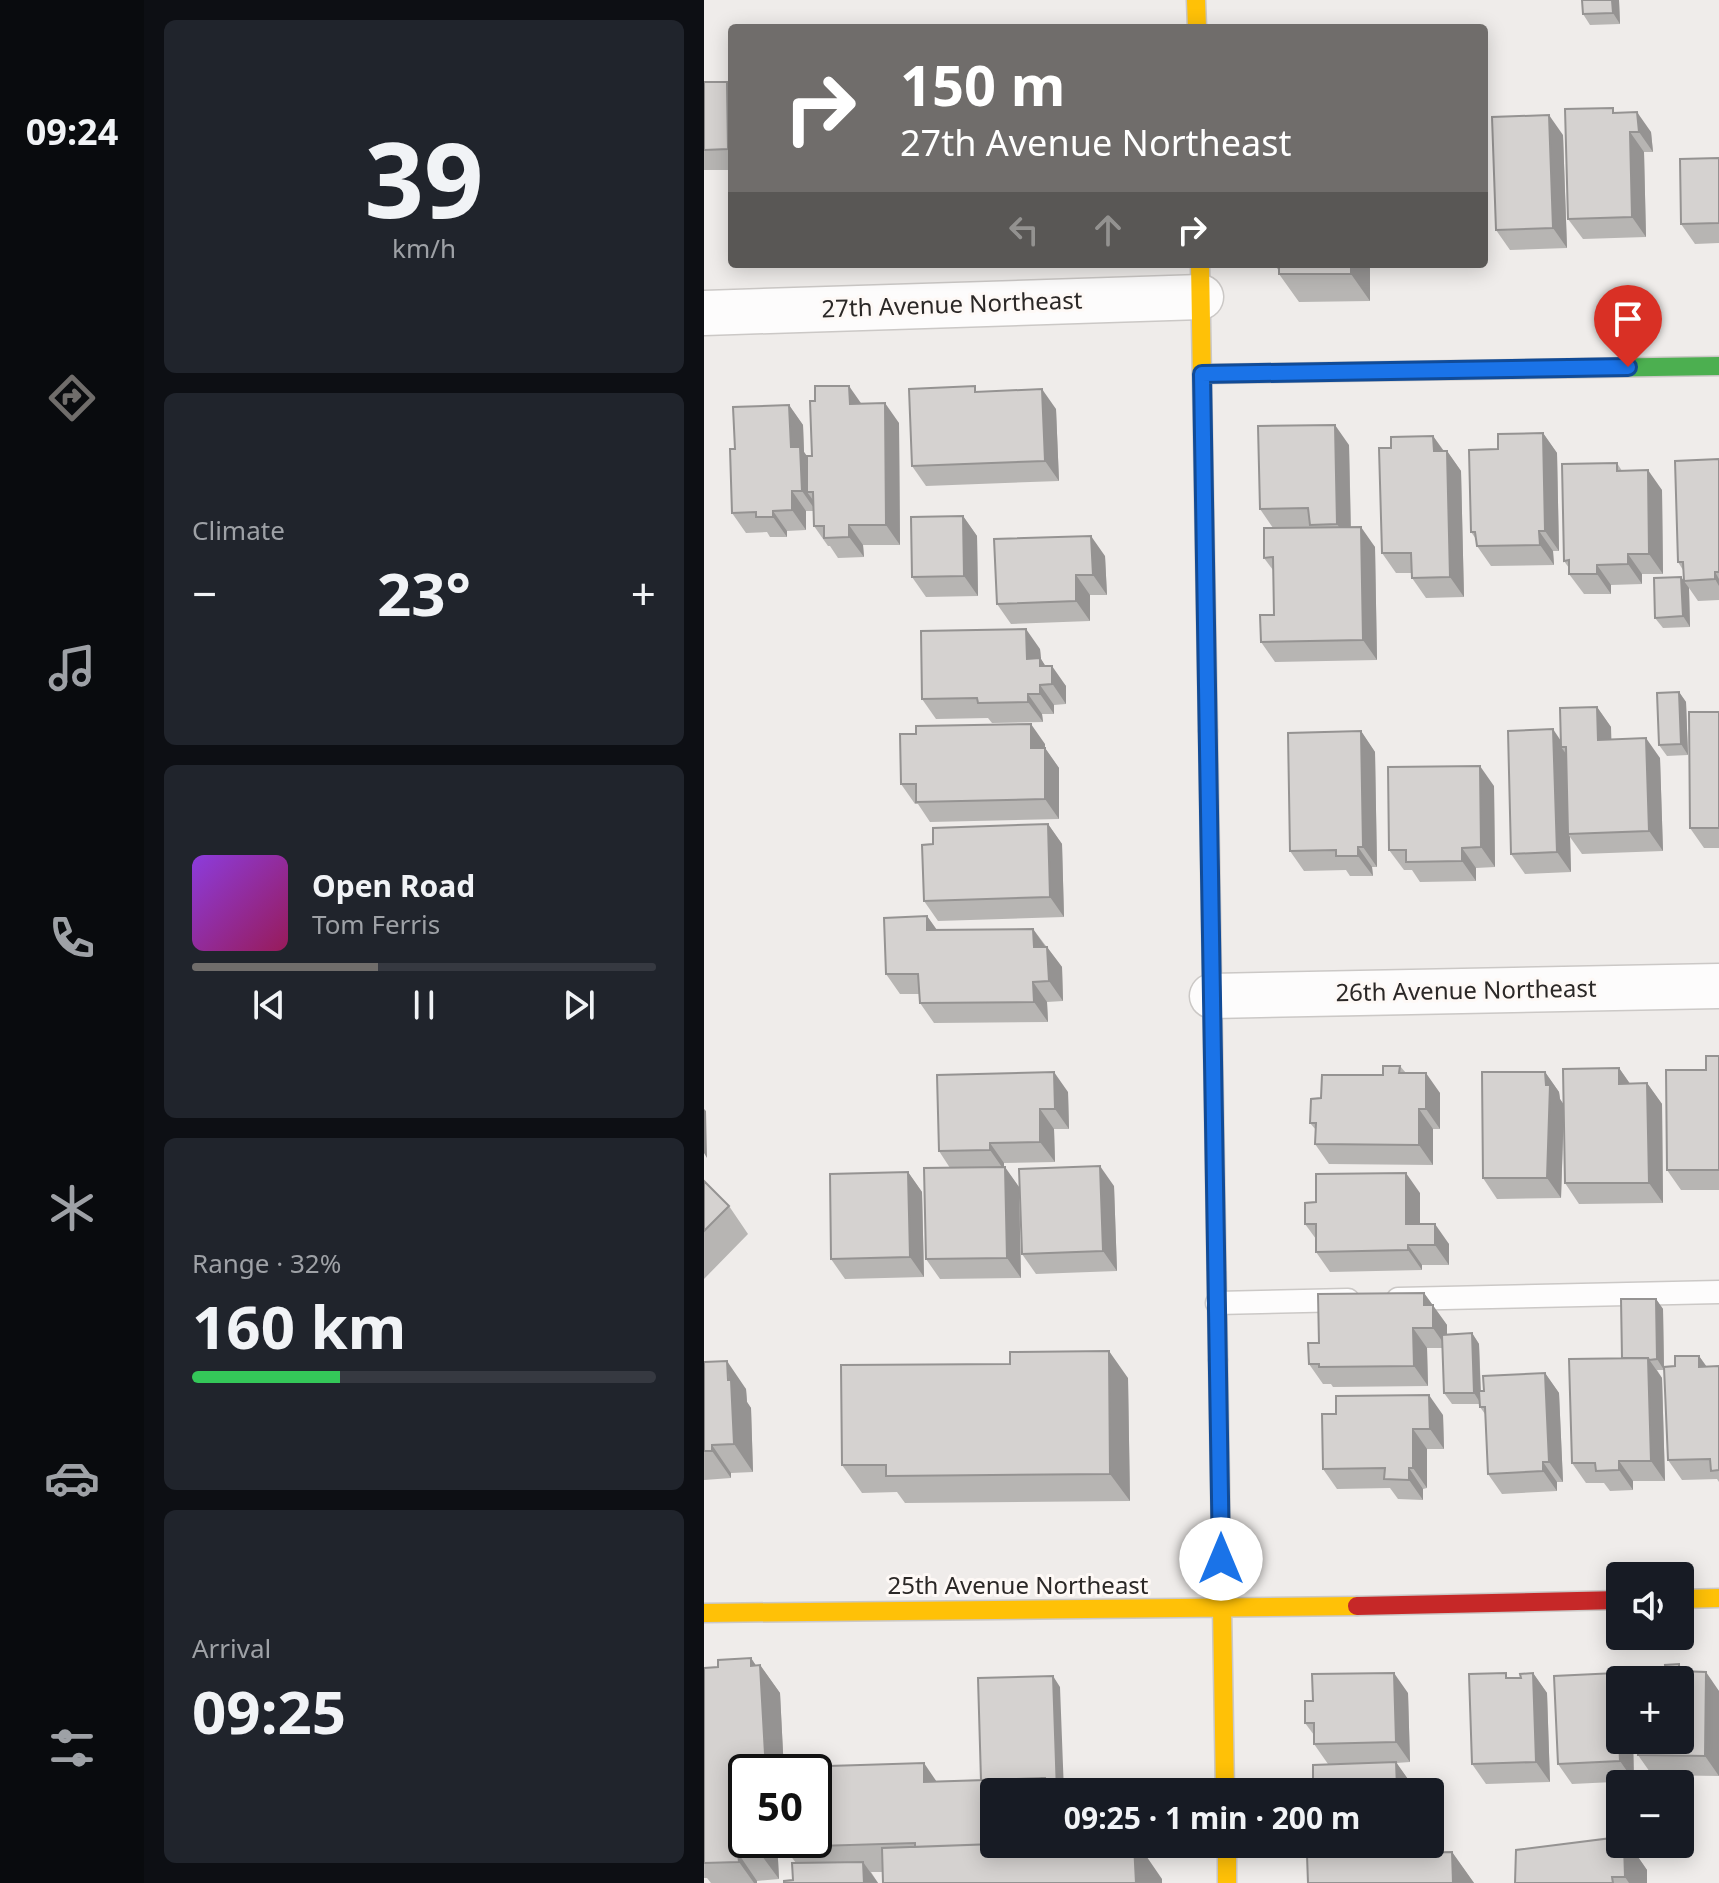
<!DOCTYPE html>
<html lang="en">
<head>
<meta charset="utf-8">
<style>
	:root { --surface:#171b24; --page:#20242c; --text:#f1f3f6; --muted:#9ea1a6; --line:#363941; --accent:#706d6b }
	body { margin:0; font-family:"Noto Sans",sans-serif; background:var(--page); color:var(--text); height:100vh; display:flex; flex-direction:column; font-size:30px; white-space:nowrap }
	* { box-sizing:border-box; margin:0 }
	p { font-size:26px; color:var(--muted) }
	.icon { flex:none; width:44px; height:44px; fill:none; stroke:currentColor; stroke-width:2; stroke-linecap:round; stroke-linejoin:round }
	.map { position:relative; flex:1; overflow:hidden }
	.side { display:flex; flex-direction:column; gap:20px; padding:20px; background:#0d0f14; width:560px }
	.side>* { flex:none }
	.hud { position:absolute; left:24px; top:24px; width:760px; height:244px; border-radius:8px; box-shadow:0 4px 20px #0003; background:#706d6b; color:#fff; overflow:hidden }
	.controls { position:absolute; left:902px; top:1562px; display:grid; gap:16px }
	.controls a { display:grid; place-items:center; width:88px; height:88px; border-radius:8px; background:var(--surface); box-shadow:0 4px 20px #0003; font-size:40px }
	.speed { position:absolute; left:24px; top:1754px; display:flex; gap:16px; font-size:40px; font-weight:700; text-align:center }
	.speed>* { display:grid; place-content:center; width:104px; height:104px; border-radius:50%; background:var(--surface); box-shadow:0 4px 20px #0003; line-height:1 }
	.speed .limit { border:4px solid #111; border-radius:12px; background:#fff; color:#111 }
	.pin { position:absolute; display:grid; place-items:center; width:68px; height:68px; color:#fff; margin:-82px -34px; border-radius:50% 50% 50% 0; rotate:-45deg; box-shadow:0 0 8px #0007 }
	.pin .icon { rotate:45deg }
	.me { position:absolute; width:88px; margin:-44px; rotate:0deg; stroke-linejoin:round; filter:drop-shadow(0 0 6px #0008) }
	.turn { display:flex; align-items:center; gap:28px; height:168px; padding:0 40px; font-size:36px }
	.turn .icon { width:104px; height:104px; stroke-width:2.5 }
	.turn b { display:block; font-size:56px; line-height:68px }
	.lanes { display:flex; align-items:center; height:76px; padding:0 40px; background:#0003; justify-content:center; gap:40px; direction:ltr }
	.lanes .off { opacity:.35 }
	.big { font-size:60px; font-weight:700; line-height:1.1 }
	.side .card { flex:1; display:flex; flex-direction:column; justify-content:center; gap:12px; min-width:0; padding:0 28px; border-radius:12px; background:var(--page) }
	.side .dial { align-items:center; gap:0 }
	.dial b { font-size:104px; line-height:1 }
	.song { display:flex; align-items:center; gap:24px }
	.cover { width:96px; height:96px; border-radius:12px; background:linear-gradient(135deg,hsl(270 70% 55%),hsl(330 70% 35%)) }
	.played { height:8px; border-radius:4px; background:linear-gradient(90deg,var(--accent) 40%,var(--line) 40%) }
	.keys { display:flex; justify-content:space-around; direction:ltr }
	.heat { display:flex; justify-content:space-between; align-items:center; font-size:44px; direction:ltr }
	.charge { height:12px; border-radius:6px; background:linear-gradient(90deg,#34c759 32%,var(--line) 0) }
	.trip { position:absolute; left:276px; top:1778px; width:464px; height:80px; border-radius:8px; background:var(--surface); box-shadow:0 4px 20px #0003; font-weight:700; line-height:80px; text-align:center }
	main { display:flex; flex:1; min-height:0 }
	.tabs { display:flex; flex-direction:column; width:144px; justify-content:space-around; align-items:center; background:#090b0e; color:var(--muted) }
	.tabs .icon { width:56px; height:56px }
	.tabs .selected { color:var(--accent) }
	.tabs b { font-size:36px; color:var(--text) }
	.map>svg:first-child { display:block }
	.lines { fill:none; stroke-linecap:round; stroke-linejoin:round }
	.lane-casing { stroke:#cbc8c6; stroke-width:25 }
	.street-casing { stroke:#cbc8c6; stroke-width:47 }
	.fast-casing { stroke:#cbc8c6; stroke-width:21 }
	.slow-casing { stroke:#cbc8c6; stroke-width:21 }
	.jam-casing { stroke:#cbc8c6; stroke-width:21 }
	.lane { stroke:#fdfcfc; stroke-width:22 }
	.street { stroke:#fdfcfc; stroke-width:44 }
	.fast { stroke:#4caf50; stroke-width:18 }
	.slow { stroke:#ffc107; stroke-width:18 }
	.jam { stroke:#c62828; stroke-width:18 }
	.wall { fill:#b7b5b3 }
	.shaded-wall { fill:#959392 }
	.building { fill:#d5d2d0; stroke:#959392; stroke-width:2 }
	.route-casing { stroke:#114b97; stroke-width:20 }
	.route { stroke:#1a73e8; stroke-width:14 }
	.labels { text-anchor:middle; stroke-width:6; stroke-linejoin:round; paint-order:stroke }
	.street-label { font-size:24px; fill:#2b2827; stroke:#fef9f6 }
</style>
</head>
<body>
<main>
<nav class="tabs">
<b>09:24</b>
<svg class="icon selected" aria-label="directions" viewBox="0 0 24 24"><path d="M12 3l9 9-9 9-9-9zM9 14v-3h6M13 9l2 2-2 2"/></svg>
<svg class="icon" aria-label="music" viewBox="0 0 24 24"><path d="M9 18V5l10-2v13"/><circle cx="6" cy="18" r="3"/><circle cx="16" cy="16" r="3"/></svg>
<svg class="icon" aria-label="phone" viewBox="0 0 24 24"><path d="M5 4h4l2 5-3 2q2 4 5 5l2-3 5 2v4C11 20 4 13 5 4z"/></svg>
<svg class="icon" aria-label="climate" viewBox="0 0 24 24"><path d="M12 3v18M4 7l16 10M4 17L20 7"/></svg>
<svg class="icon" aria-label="car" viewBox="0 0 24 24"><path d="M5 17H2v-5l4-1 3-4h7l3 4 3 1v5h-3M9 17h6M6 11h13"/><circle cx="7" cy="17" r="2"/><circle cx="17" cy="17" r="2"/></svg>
<svg class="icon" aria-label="filters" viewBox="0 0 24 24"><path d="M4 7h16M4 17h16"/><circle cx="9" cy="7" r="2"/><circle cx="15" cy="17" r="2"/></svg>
</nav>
<section class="side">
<div class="card dial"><b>39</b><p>km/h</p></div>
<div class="card"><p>Climate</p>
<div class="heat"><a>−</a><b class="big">23°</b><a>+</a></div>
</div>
<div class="card">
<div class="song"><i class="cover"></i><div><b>Open Road</b><p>Tom Ferris</p></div></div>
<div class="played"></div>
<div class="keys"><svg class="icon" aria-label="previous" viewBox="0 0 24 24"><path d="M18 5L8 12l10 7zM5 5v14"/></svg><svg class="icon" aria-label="pause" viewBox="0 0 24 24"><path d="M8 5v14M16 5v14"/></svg><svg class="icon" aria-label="next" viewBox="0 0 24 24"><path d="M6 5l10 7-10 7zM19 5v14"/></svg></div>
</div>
<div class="card"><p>Range · 32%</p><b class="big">160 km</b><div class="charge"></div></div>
<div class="card"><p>Arrival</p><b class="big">09:25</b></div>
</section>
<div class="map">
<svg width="1015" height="1883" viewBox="0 0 1015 1883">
	<rect width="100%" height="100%" fill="#efecea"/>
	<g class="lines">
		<g class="lane-casing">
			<path id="lane" d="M694 1299 1015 1292
				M513 1303 644 1300"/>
		</g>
		<g class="street-casing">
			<path id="street" d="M0 313 497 297
				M508 996 1015 986"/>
		</g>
		<g class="fast-casing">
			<path id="fast" d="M498 374 1015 366"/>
		</g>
		<g class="slow-casing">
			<path id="slow" d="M492 0 493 28
				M496 264 504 731
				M514 1360 521 1792
				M976 1599 1015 1598
				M0 1613 653 1606
				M523 1844V1883"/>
		</g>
		<g class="jam-casing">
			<path id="jam" d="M504 731 514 1360
				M653 1606 916 1600"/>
		</g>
		<use href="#lane" class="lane"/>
		<use href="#street" class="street"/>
		<use href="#fast" class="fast"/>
		<use href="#slow" class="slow"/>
		<use href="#jam" class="jam"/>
	</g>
	<path class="wall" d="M915 0 916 24 886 25 879 14Z
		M0 82H23L28 89V170H0Z
		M913 113 947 132 949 152H940L942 237 879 239 864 219Z
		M859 135 863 248 806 250 792 230Z
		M1015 158V243L991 244 977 224Z
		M570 264H666V301L595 302 575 274V271Z
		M275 392 352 409 355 481 222 486 208 466Z
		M158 404 195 423 196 545H159L160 557 134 558 126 546H124L110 526V511H102V530L83 531V537H66L63 532 42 533 28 513 85 405 99 425 100 452 103 456H108Z
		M839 433 853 453 855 551H849L850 565 787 566 773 546 772 539 767 532 794 449Z
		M729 436 740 451H743L757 471 760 597 722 598 708 578 707 573H692L678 553Z
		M645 445 647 527 671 547 673 660 571 662 557 642 570 615 569 570 560 558 569 528 556 509Z
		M1015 459V600L994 601 985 588 986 627 959 628 951 618 977 577 980 581 979 570 974 562Z
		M913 463 918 471 958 490 959 574H938V584L907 585V594H880L865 574V568L860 561Z
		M259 516 273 536 274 596 222 597 208 577Z
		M401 556 403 595H386V621L307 624 293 604Z
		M336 649 337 659 341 666 362 686V704L350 705V714H338L339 722 288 723 284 718 232 719 218 699Z
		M975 692 982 702 984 755 963 756 955 745Z
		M893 707 907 727V740L956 758 959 851 878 854 866 837 867 872 821 874 807 854 857 740Z
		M1015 712V848H1000L986 828Z
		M657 731 671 752 673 867H668L669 876H646L642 870 600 871 586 851Z
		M212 734 341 744V748L355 768V819L226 822 214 804H211L197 784Z
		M790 786 791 867 772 868V881L716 882 708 870H700L685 850Z
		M344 824 358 844 360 917 234 921 220 901 229 844Z
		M223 916 233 930 329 929 358 967 359 1001 343 1002 344 1022 230 1023 216 1003 215 994H196L182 974Z
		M1015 1056V1190H977L963 1170 1002 1070Z
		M696 1066 702 1073 736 1093V1129H729V1165L625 1164 611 1144 612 1130 606 1123 617 1098 679 1075Z
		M915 1068 926 1084 943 1083 958 1104 959 1203 875 1204 861 1183 860 1110 857 1198 793 1199 779 1178 841 1072 855 1092 856 1099 860 1105Z
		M364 1092 365 1129H350L351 1162 300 1163V1167L315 1187 317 1278 236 1279 222 1259 246 1168 235 1151Z
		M204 1172 218 1192 220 1277 141 1279 127 1259Z
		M0 1181 25 1206 44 1234 0 1279Z
		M410 1186 413 1271 332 1274 318 1254Z
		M716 1193V1224L745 1244V1265H718V1270L626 1272 612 1252V1239L601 1224 612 1202Z
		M720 1293 743 1325V1334L768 1333 775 1344 777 1391 841 1373 855 1393 859 1482H853V1491L798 1494 784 1474 781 1414 776 1407V1404H748L740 1393 739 1348H723L724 1386 629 1387 627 1384H619L605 1364 615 1343Z
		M952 1299 959 1309 960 1370H953L958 1378 961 1481H929V1490L906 1491 900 1483H882L868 1463 918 1358Z
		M995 1356 1003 1367 1015 1366V1482L1013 1479 978 1480 964 1460 971 1366Z
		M0 1362 42 1389 43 1402 47 1408 49 1472 27 1473V1478L0 1480Z
		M424 1378 426 1501 201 1503 193 1492 158 1493 138 1465Z
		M739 1415 740 1449H723V1488L719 1489V1500L694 1499 686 1488 633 1489 619 1469Z
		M47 1658 52 1666 56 1665 76 1693 80 1772H42V1840H73L75 1879 53 1881V1883H7L3 1878H0V1668L14 1667Z
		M975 1664 980 1672 1015 1691V1776L948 1775 934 1755 962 1673Z
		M829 1673 843 1693 846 1782 782 1784 768 1764 817 1678Z
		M356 1687 290 1844 458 1879V1883H179V1872H167L174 1883H80L89 1880 92 1863 80 1847 232 1781 277 1780Z
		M704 1693 706 1762 692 1763 706 1782V1786L710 1792H603L609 1787 669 1763 624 1764 610 1744V1735L601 1723Z
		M916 1740H929L930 1781 868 1784 854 1764Z
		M614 1844H706V1849L634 1851V1855L748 1852 770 1883H604L621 1855Z
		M916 1844H925L943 1870V1883H811Z"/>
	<path class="shaded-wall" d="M908 0H915L916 24 909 13Z
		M23 82 28 89V155L24 149Z
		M933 112 947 132 949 152 935 132Z
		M845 115 859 135 863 248 849 228Z
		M926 132 940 152 942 237 928 217Z
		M647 264H666V301L647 274Z
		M145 386 159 406 146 404Z
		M338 389 352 409 355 481 341 461Z
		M181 403 195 423 196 545 182 525Z
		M85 405 99 425 100 452 110 467 109 492H103L112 504V511L98 491 87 447Z
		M631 425 645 445 647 544 633 524Z
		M839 433 853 453 855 551 841 531Z
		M729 436 743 456 730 451Z
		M743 451 757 471 760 597 746 577Z
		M944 470 958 490 959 574 945 554Z
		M88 491 102 511V530L88 510Z
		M69 511 83 531V537L69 517Z
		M259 516 273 536 274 596 260 576Z
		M145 525 159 545 160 557 145 537Z
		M657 527 671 547 673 660 659 640Z
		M835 531 849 551 850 565 836 545Z
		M387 536 401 556 403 595 389 575Z
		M924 554 938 574V584L924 564Z
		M893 565 907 585V594L893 574Z
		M1011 572 1015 579V586L1011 579Z
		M372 575 386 595V621L372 601Z
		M977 577 985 588 986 627 979 616Z
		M322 629 336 649 337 659 348 676V666L362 686V704L337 667 323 659Z
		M336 685 350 705V714L336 694Z
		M975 692 982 702 984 755 977 744Z
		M324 694 338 714 339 722 324 702Z
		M893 707 907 727 908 760 894 740Z
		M327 724 341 744V755V748L355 768V819L341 799 327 748Z
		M849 729 861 747H857L863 755 864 834 866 837 867 872 853 852Z
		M657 731 671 752 673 867 659 847Z
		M942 738 956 758 959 851 945 831Z
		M776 766 790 786 791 867 777 847Z
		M344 824 358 844 360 917 346 897Z
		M654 847 668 867 669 876 654 856Z
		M758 848 772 868V881L758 861Z
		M223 916 237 936 223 930Z
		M329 929 343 949 330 947Z
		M343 947 358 967 359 1001 345 981Z
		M329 982 343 1002 344 1022 330 1002Z
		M915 1068 929 1088 915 1084Z
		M350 1072 364 1092 365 1129 351 1109Z
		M841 1072 855 1092 856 1099 860 1105 857 1198 843 1178Z
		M722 1073 736 1093V1129L722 1109Z
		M943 1083 958 1104 959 1203 945 1183Z
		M0 1109 2 1111 3 1158 0 1153Z
		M336 1109 350 1129 351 1162 336 1142Z
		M715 1109 729 1129V1165L715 1145Z
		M286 1143 300 1163V1170L286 1150Z
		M396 1166 410 1186 413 1271 399 1251Z
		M301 1167 315 1187 317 1278 303 1258Z
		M204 1172 218 1192 220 1277 206 1257Z
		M702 1173 716 1193V1244L702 1224Z
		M731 1224 745 1244V1265L731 1245Z
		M704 1245 718 1265V1270L704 1250Z
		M720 1293 743 1325V1348L729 1328 720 1305Z
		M952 1299 959 1309 960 1370 953 1359Z
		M709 1328 723 1348 724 1386 710 1366Z
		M768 1333 775 1344 777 1404 770 1393Z
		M405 1351 424 1378 426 1501 406 1474Z
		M995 1356 1009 1376 995 1367Z
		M944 1358 958 1378 961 1481 947 1461Z
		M23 1361 42 1389 43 1402 47 1408 49 1472 30 1444Z
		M841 1373 855 1393 859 1482 845 1462Z
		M725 1395 739 1415 740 1449 726 1429Z
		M709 1429 723 1449V1488L709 1468Z
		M8 1445 27 1473V1478L8 1451Z
		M915 1461 929 1481V1490L915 1470Z
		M839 1462 853 1482V1491L839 1471Z
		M705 1468 719 1489V1500L705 1480Z
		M47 1658 57 1673 56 1665 76 1693 80 1772H62Z
		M1002 1672 1015 1691V1776L1001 1756Z
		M690 1673 704 1693 706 1762 692 1742Z
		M829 1673 843 1693 846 1782 832 1762Z
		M912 1673 917 1680H916V1740H929L930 1781 916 1761Z
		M349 1676 356 1687 360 1792H353Z
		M692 1762 706 1782V1786L710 1792H697L693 1787Z
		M220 1763 239 1791 220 1782Z
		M341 1778 350 1792H341Z
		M55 1840H73L75 1879 55 1852Z
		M430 1844H434L458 1879V1883H432Z
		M622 1844H629L634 1851V1860Z
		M920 1844H925L943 1870V1883H925L921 1877Z
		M748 1852 770 1883H749Z
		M34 1853 53 1881V1883H50L35 1862Z
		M159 1862 174 1883H160Z"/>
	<path class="building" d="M878 0H908L909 13 879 14Z
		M0 82H23L24 149 0 150Z
		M909 108V113L933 112 935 132H926L928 217 864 219 861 109Z
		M845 115 849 228 792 230 788 117Z
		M1015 158V223L977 224 976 159Z
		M575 264H647V274H575Z
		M111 386H145L146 404 181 403 182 525H145V537L120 538V526H110L109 492H103V456H108L106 401H111Z
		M271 386V392L338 389 341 461 208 466 205 389Z
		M85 405 87 447H96L98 491H88V510L69 511V517H52V512L28 513 26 449H31L29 407Z
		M631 425 633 524 606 525 604 508 556 509 554 426Z
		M839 433 841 531H835L836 545 773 546 771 532H767L765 450 794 449V434Z
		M729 436 730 451H743L746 577 708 578 707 553H678L675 448H687V437Z
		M1015 459V572H1011V579L980 581 979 562H974L971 461Z
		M913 463V471L944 470 945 554H924V564L893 565V574H865V560L860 561 858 464Z
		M259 516 260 576 208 577 207 517Z
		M657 527 659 640 557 642 556 615H570L569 557 560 558V528Z
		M387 536 389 575H372V601L293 604 290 539Z
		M977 577 979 616 951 618 950 578Z
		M322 629 323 659 336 658V666H348V684L336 685V694H324V702L274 703 273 698 218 699 217 631Z
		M975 692 977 744 955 745 953 693Z
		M893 707 894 740 942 738 945 831 864 834 862 747H857L856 708Z
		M985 712H1015V828H986Z
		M327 724V748H341V799L212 802V784H197L196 734H212V726Z
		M849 729 853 852 807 854 804 731Z
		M657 731 659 847H654V856H632V850L586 851 584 733Z
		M776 766 777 847 758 848V861L702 862V850H685L684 767Z
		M344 824 346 897 220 901 218 845 229 844V828Z
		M223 916V930L329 929 330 947H343L345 981 329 982 330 1002 216 1003 214 974H182L180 918Z
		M1002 1056H1015V1170H963L962 1070H1002Z
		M679 1066H696L695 1073H722V1109H715V1145L611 1144 612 1123H606L607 1099 617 1098 618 1075H679Z
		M915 1068V1084L943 1083 945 1183H861L859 1069Z
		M350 1072 351 1109H336V1142L286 1143V1150L235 1151 233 1075Z
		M778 1072H841L842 1085H846L843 1178H779Z
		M396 1166 399 1251 318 1254 315 1169Z
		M301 1167 303 1258 222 1259 220 1168Z
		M204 1172 206 1257 127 1259 126 1174Z
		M702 1173V1224H731V1245H704V1250L612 1252V1224H601V1203L612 1202V1174Z
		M0 1181 25 1206 0 1231Z
		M720 1293V1305H729V1328H709L710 1366 615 1367V1364H605L604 1343H615L614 1294Z
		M917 1299H952L953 1359 945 1360 944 1358H918Z
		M768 1333 770 1393H740L738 1335Z
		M405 1351 406 1474 182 1476V1465H138L137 1365 306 1364V1352Z
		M971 1356H995V1367L1015 1366V1470L1007 1471 1006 1459 964 1460 960 1367 971 1366Z
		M944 1358 947 1461H915V1470L892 1471 891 1463H868L865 1359Z
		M23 1361 24 1380H27L30 1444 8 1445V1451H0V1362Z
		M841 1373 845 1462H839V1471L784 1474 781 1407H776L775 1391H780L779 1376Z
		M725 1395 726 1429H709V1468H705V1480L680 1479 681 1468 619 1469 618 1414H632V1396Z
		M47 1658V1666L56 1665 62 1772H42V1840H55V1852L34 1853 35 1862 0 1863V1668L14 1667V1660Z
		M975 1664V1671L1002 1672 1001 1756 934 1755 935 1740H976V1680H936V1673H962L961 1665Z
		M690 1673 692 1742 610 1744V1723H601V1701H609L608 1674Z
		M802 1673V1678H817L816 1674 829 1673 832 1762 768 1764 765 1674Z
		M912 1673 916 1761 854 1764 850 1676Z
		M349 1676 353 1792H350L341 1778 277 1780 274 1678Z
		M1013 1728H1015V1749Z
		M692 1762 693 1787 706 1786V1792H603V1788L609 1787V1765Z
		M220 1763V1782L341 1778V1792H290V1844L211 1847V1843L80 1847V1840H110V1772H93V1767Z
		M916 1837V1844H920L921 1877H908L909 1883H811L812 1850Z
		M290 1844H430L432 1883H179L178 1848Z
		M748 1852 749 1883H604L603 1855Z
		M159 1862 160 1883H80V1881L89 1880 88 1863Z"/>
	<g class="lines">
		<g class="route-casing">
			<path id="route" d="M517 1559 498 374 924 367"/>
		</g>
		<use href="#route" class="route"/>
	</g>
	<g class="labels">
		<g class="street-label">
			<text transform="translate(248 305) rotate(-2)" y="8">27th Avenue Northeast</text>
			<text transform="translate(762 991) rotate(-1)" y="8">26th Avenue Northeast</text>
			<text x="314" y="1594">25th Avenue Northeast</text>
		</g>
	</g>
</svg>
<div class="controls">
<a><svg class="icon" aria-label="sound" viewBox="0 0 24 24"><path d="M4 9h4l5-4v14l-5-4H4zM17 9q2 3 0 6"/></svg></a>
<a>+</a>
<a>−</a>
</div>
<div class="speed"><div class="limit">50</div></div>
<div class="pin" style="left:924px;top:367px;background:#d93025"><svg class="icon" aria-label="arrive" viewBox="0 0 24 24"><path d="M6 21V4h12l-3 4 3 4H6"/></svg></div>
<svg class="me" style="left:517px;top:1559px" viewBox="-20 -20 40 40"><circle r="19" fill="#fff"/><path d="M0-13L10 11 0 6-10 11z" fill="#1a73e8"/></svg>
<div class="trip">09:25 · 1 min · 200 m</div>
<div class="hud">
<div class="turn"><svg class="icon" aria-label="right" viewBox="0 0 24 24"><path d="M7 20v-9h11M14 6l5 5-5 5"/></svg><div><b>150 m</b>27th Avenue Northeast</div></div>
<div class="lanes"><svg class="icon off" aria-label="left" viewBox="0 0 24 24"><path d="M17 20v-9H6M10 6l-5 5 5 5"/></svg><svg class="icon off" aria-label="ahead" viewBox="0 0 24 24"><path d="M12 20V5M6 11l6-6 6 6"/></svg><svg class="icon" aria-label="right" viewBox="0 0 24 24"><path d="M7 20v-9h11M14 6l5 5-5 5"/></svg></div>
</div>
</div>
</main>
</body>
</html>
